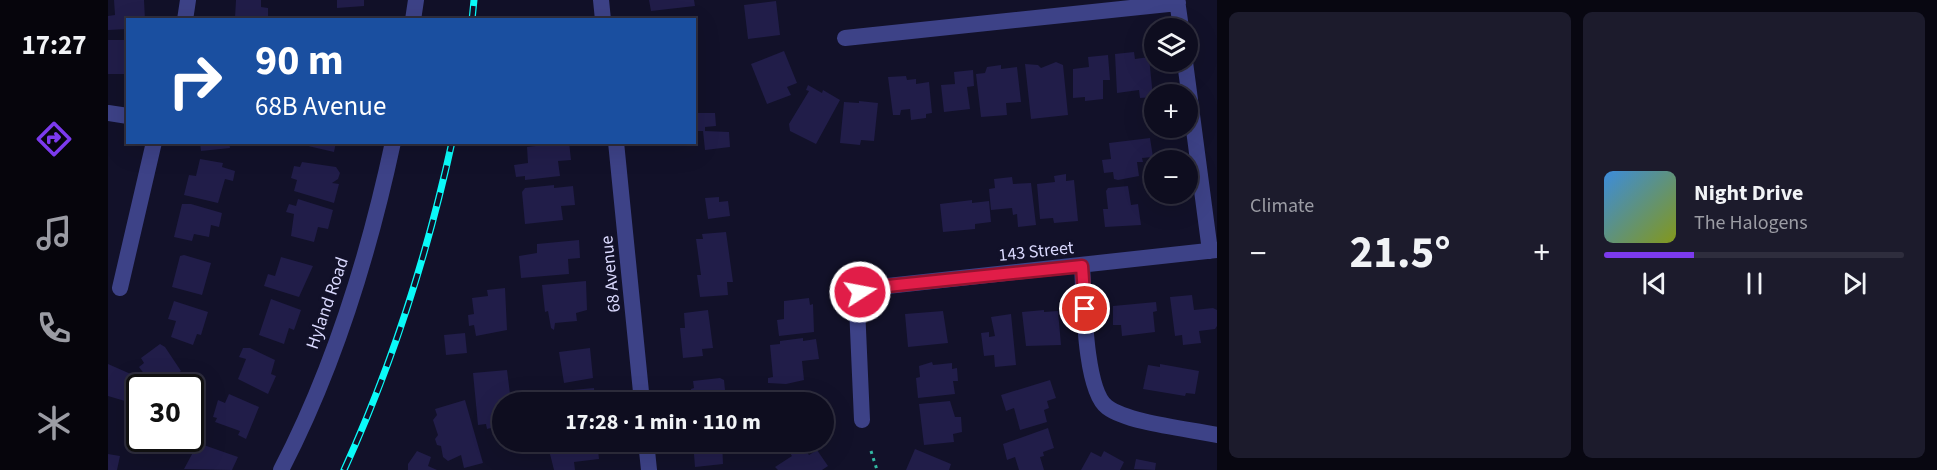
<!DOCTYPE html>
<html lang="en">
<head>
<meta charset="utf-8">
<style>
	:root { --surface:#0e0d1f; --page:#1c1b2c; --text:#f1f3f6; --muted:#9b9ca4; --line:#2e2d3d; --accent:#7c3aed }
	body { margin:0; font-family:"Source Sans 3",sans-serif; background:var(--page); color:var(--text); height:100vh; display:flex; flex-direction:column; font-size:22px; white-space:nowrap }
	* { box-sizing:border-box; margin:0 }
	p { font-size:20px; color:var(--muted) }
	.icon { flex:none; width:33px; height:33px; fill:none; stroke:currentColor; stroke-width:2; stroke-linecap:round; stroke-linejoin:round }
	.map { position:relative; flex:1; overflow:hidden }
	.details { display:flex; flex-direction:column; gap:12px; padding:12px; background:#080711; width:720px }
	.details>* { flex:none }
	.hud { position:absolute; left:18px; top:18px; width:570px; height:126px; border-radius:0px; box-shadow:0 6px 24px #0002,0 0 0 2px var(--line); background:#1a4fa0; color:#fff; overflow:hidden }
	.buttons { position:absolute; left:1036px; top:18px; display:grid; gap:12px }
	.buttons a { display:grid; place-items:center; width:54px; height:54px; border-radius:50%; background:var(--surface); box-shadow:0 6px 24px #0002,0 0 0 2px var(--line); font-size:30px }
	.speed { position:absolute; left:18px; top:374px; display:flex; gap:12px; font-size:30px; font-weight:700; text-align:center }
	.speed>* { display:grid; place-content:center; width:78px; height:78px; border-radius:50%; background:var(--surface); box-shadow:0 6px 24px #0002,0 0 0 2px var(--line); line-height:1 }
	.speed .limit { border:3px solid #111; border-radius:9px; background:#fff; color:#111 }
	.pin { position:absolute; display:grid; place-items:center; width:51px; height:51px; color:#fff; margin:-26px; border:3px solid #fff; border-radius:50%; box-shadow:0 2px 6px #0007 }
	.me { position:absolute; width:66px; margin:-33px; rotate:79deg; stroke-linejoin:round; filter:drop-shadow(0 0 4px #0008) }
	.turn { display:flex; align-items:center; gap:21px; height:126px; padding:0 30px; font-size:27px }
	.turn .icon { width:78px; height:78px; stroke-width:2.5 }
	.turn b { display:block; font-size:42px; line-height:51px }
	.big { font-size:45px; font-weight:700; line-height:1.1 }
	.details .card { flex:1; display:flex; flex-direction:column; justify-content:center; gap:9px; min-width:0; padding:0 21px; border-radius:9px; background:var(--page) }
	.song { display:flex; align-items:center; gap:18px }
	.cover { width:72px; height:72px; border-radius:9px; background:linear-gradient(135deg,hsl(210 70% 55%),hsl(70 70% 35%)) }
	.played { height:6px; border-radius:3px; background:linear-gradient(90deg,var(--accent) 30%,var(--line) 30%) }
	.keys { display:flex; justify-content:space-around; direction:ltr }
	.heat { display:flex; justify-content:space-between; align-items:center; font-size:33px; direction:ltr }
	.details .tiles { flex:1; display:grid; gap:12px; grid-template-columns:repeat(2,1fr) }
	.trip { position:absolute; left:384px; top:392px; width:342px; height:60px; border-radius:30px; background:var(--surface); box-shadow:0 6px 24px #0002,0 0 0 2px var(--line); font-weight:700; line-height:60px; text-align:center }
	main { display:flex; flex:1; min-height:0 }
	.tab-bar { display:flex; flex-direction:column; width:108px; justify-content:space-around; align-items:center; background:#06050c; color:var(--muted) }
	.tab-bar .icon { width:42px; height:42px }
	.tab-bar .active { color:var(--accent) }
	.tab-bar b { font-size:27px; color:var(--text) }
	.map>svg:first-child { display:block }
	.building { fill:#211d49 }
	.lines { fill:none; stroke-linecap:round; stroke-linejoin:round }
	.path { stroke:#33b9a2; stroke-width:3; stroke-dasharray:3 4.5; stroke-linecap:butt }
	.minor { stroke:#3d4287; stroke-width:16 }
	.tertiary { stroke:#3d4287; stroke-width:16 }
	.rail-casing { stroke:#0afaf8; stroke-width:7 }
	.rail { stroke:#121129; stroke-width:4.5; stroke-dasharray:14; stroke-linecap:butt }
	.route-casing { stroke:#92132f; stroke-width:15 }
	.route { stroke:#e11d48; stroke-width:10 }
	.labels { text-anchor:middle; stroke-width:6; stroke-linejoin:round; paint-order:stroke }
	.street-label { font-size:18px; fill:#dad9fe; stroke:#121129 }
</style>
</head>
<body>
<main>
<nav class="tab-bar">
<b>17:27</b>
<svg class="icon active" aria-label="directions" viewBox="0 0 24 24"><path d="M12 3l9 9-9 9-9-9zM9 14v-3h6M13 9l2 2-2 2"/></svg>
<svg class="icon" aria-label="music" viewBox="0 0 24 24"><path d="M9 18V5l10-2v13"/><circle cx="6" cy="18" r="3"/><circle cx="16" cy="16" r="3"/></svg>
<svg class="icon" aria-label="phone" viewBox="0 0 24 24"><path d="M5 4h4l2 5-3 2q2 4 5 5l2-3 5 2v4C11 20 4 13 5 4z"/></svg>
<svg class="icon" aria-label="climate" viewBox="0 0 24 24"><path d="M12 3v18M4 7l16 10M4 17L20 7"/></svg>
</nav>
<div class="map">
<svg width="1109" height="470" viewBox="0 0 1109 470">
	<rect width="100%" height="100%" fill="#121129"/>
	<path class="building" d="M6 0H36L37 20H20V29L0 30V16L7 15Z
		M128 0H153V7L160 8V19L127 18Z
		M229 0H256V6L229 8Z
		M541 0H586L587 6 543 11Z
		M668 1 672 35 640 39 636 5Z
		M0 40H20V74H0Z
		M676 51 689 83 679 87 683 95 659 104 643 64Z
		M1026 52 1027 59 1041 57 1045 97 1032 98 1031 90 1009 93 1007 54Z
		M1000 55 1002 80H995V99L977 101V97L965 98V69L981 67 980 57Z
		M948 62 955 65 960 115 923 119 917 64 930 65 933 68Z
		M893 65V69L909 67 913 102 898 103 899 115 873 117 868 74 877 73 879 67Z
		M865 70 866 86 859 87 862 109 836 112 833 85 847 84 846 72Z
		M798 76 799 80 808 79V84L821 82 824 113 818 114V118L803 120 802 109 793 110 792 115H785L780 77Z
		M700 85 714 93 715 90 732 100 708 144 682 131 681 124 701 91 698 90Z
		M751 101 770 103 766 141 753 140 752 145 732 143 736 102 751 103Z
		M586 113H607L608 126 597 127V131L621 132 622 147 597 150 595 131H586Z
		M1042 138 1045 157 1034 158 1035 162H1029L1031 176 1010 180 1006 179 1005 172 996 173 994 160 1003 159 1001 143Z
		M92 142H121L122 148 93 151Z
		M197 142H228L226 152 196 145Z
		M461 142 463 160 450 161 452 176 417 180V176L408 177 406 165 420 163 419 147Z
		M92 159 115 163 114 167 127 171 125 181 117 179 110 203 76 195 81 175 88 176Z
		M194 162 228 167 232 173 230 179 224 183 231 184 226 203 186 191 189 180 183 178 186 166 192 167Z
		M958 174V181L966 180 970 221 946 223 945 218 932 219 929 184 947 182 946 176Z
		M904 177 905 184 923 183 928 225 910 227 909 214 905 215 904 208 883 210 881 189 887 188 886 179Z
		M446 185V188L465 186 467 205 453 206 455 220 417 224 414 192 417 188Z
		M1020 186 1023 205 1030 204 1033 225 997 227 995 209H1000L998 191 1000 188Z
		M611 197V202L620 201 622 216 600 219 597 198Z
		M190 199 225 210 220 229 210 227 206 242 183 236 186 214 178 212 181 204 188 206Z
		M864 200V203L881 201 883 222 867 224V229L835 232 832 204Z
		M74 204H83L114 213 111 227 103 225 101 237 86 234 84 241 66 237Z
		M618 232 625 282H619L620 295 592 297 589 275H593L588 239H595L594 234Z
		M471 240 472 258 460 259 461 274 413 278 411 256 429 253V244Z
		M76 255 103 263 94 295 64 287 72 256Z
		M173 257 205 266 191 297 156 286 160 274 167 276Z
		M478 281 479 310 468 313 469 321 447 323 446 330 443 328 440 311 437 312 434 285Z
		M397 288 399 330 368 336 366 325 361 326 360 315 366 314 364 298 380 296 379 290Z
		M1084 295 1086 310 1105 308 1109 310V326L1107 329 1091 331 1093 343 1075 345 1074 335 1067 336 1062 297Z
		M701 298 702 305 705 304 706 332 671 336 669 320 676 319V301Z
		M163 299 193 310 186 330 181 328 176 344 151 335Z
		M66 301 100 312 93 335 89 334 85 345 63 337 68 321 60 319Z
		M1048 302 1049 311 1045 312 1047 332 1014 336 1013 325H1005V306Z
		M600 310 605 348 594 349 595 356 575 358 572 328H577L576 313Z
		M936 310V312L950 311 953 345 918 346 914 312Z
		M835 311 840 343 800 347 797 314Z
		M903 314 908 365 887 367 886 355 876 356 873 333 881 332V337L887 336 883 317Z
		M357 333 359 353 338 355 336 335Z
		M695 338V341L708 339 711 359 694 361 696 380 678 384 660 383V378L665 377 662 345 672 344V341Z
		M52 344 57 347 73 371 52 387H46L31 367 36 363 33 358Z
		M135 348H142L167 360 163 374 168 376 160 394 130 379 138 359 131 357Z
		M482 348 485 378 456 383 451 352Z
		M824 362 825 365 844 363V369L849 368 850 381H845L847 394 810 398 808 378 812 377 811 366Z
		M0 364 25 375 22 386 26 387 23 399 18 397 17 401 0 396Z
		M1052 364 1091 371 1087 394 1078 393 1077 396 1035 389 1040 365 1052 367Z
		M399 370 403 402H394V425L379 429 378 424 370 425 365 373Z
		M612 378 616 380 617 390H614L615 402H580V397H584L583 389 586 388 585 381Z
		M942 380 948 398 939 401 941 408 936 410 939 422 912 430 906 408 898 411 893 395Z
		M486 388 487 402H455L454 391Z
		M682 390 684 402H662L661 393Z
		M121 394 151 407 138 439 130 435 132 431 107 422 109 418 105 417 110 400 117 403Z
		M357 400 375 463 356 468 353 455 340 461 335 457 333 446 329 445 327 439 330 435 325 420 329 415 327 409Z
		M842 401 847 417H853L854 432 845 434 846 442 816 445 811 404Z
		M940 428 946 448 935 452 936 456 932 457 936 470H911L907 457 899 460 895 444Z
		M462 441H489L491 459 466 462 467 470H446L442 454 463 450Z
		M585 441H614L615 464 587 467Z
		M90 443 130 457 124 470 76 469Z
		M692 443 701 455 709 450 720 466 714 470H670L667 467 684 456 680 450Z
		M807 449 843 464 841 470H798Z
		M309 451 323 457 320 466 329 470H300V464Z
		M996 451 1016 462 1012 470H973L983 452 993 457Z
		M0 454 12 456 9 470H0Z
		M1028 459 1048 463 1047 470 1026 469Z"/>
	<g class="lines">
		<path class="path" d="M763 451 769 470"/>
		<path class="minor" d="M1069 0 1073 28
			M77 20 80 0
			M737 38 1070 3
			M1077 62 1102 251
			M0 113 20 116
			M974 265C976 296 976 390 999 407 1020 423 1081 429 1109 435
			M12 288 46 142
			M754 420 749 307 752 292 761 288 1109 250"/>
		<path class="tertiary" d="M493 0 495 20
			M305 20 308 0
			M508 142 534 402
			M538 441 541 470
			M173 470C226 368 261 254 285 142"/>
		<g class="rail-casing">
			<path id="rail" d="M364 20 366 0
				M236 470C284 365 319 256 344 142"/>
		</g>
		<use href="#rail" class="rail"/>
	</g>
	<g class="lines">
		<g class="route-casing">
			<path id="route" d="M752 292 760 288 974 266 977 309"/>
		</g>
		<use href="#route" class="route"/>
	</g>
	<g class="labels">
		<g class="street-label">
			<text transform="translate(928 251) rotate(-6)" y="6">143 Street</text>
			<text transform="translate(502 274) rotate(-96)" y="6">68 Avenue</text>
			<text transform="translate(219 303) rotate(-71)" y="6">Hyland Road</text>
		</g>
	</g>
</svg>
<div class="buttons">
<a><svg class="icon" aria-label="layers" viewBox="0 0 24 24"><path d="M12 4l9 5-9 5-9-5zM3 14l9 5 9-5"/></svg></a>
<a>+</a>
<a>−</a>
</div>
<div class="speed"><div class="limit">30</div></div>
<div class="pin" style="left:977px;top:309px;background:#d93025"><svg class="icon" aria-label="arrive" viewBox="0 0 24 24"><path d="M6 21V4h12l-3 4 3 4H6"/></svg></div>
<svg class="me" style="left:752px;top:292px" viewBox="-20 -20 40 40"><circle r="17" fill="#e11d48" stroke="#fff" stroke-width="3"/><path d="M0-11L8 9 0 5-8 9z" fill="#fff"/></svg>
<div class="trip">17:28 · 1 min · 110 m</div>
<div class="hud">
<div class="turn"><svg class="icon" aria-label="right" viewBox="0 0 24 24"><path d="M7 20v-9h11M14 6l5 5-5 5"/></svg><div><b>90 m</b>68B Avenue</div></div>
</div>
</div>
<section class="details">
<div class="tiles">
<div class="card"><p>Climate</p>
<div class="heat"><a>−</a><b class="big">21.5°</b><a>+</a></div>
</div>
<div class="card">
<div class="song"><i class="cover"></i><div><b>Night Drive</b><p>The Halogens</p></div></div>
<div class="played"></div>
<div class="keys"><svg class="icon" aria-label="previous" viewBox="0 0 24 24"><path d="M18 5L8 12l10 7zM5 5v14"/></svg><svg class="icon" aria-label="pause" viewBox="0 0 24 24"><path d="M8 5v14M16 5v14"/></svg><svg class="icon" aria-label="next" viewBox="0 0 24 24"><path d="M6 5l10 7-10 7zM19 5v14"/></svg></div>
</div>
</div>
</section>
</main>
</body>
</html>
